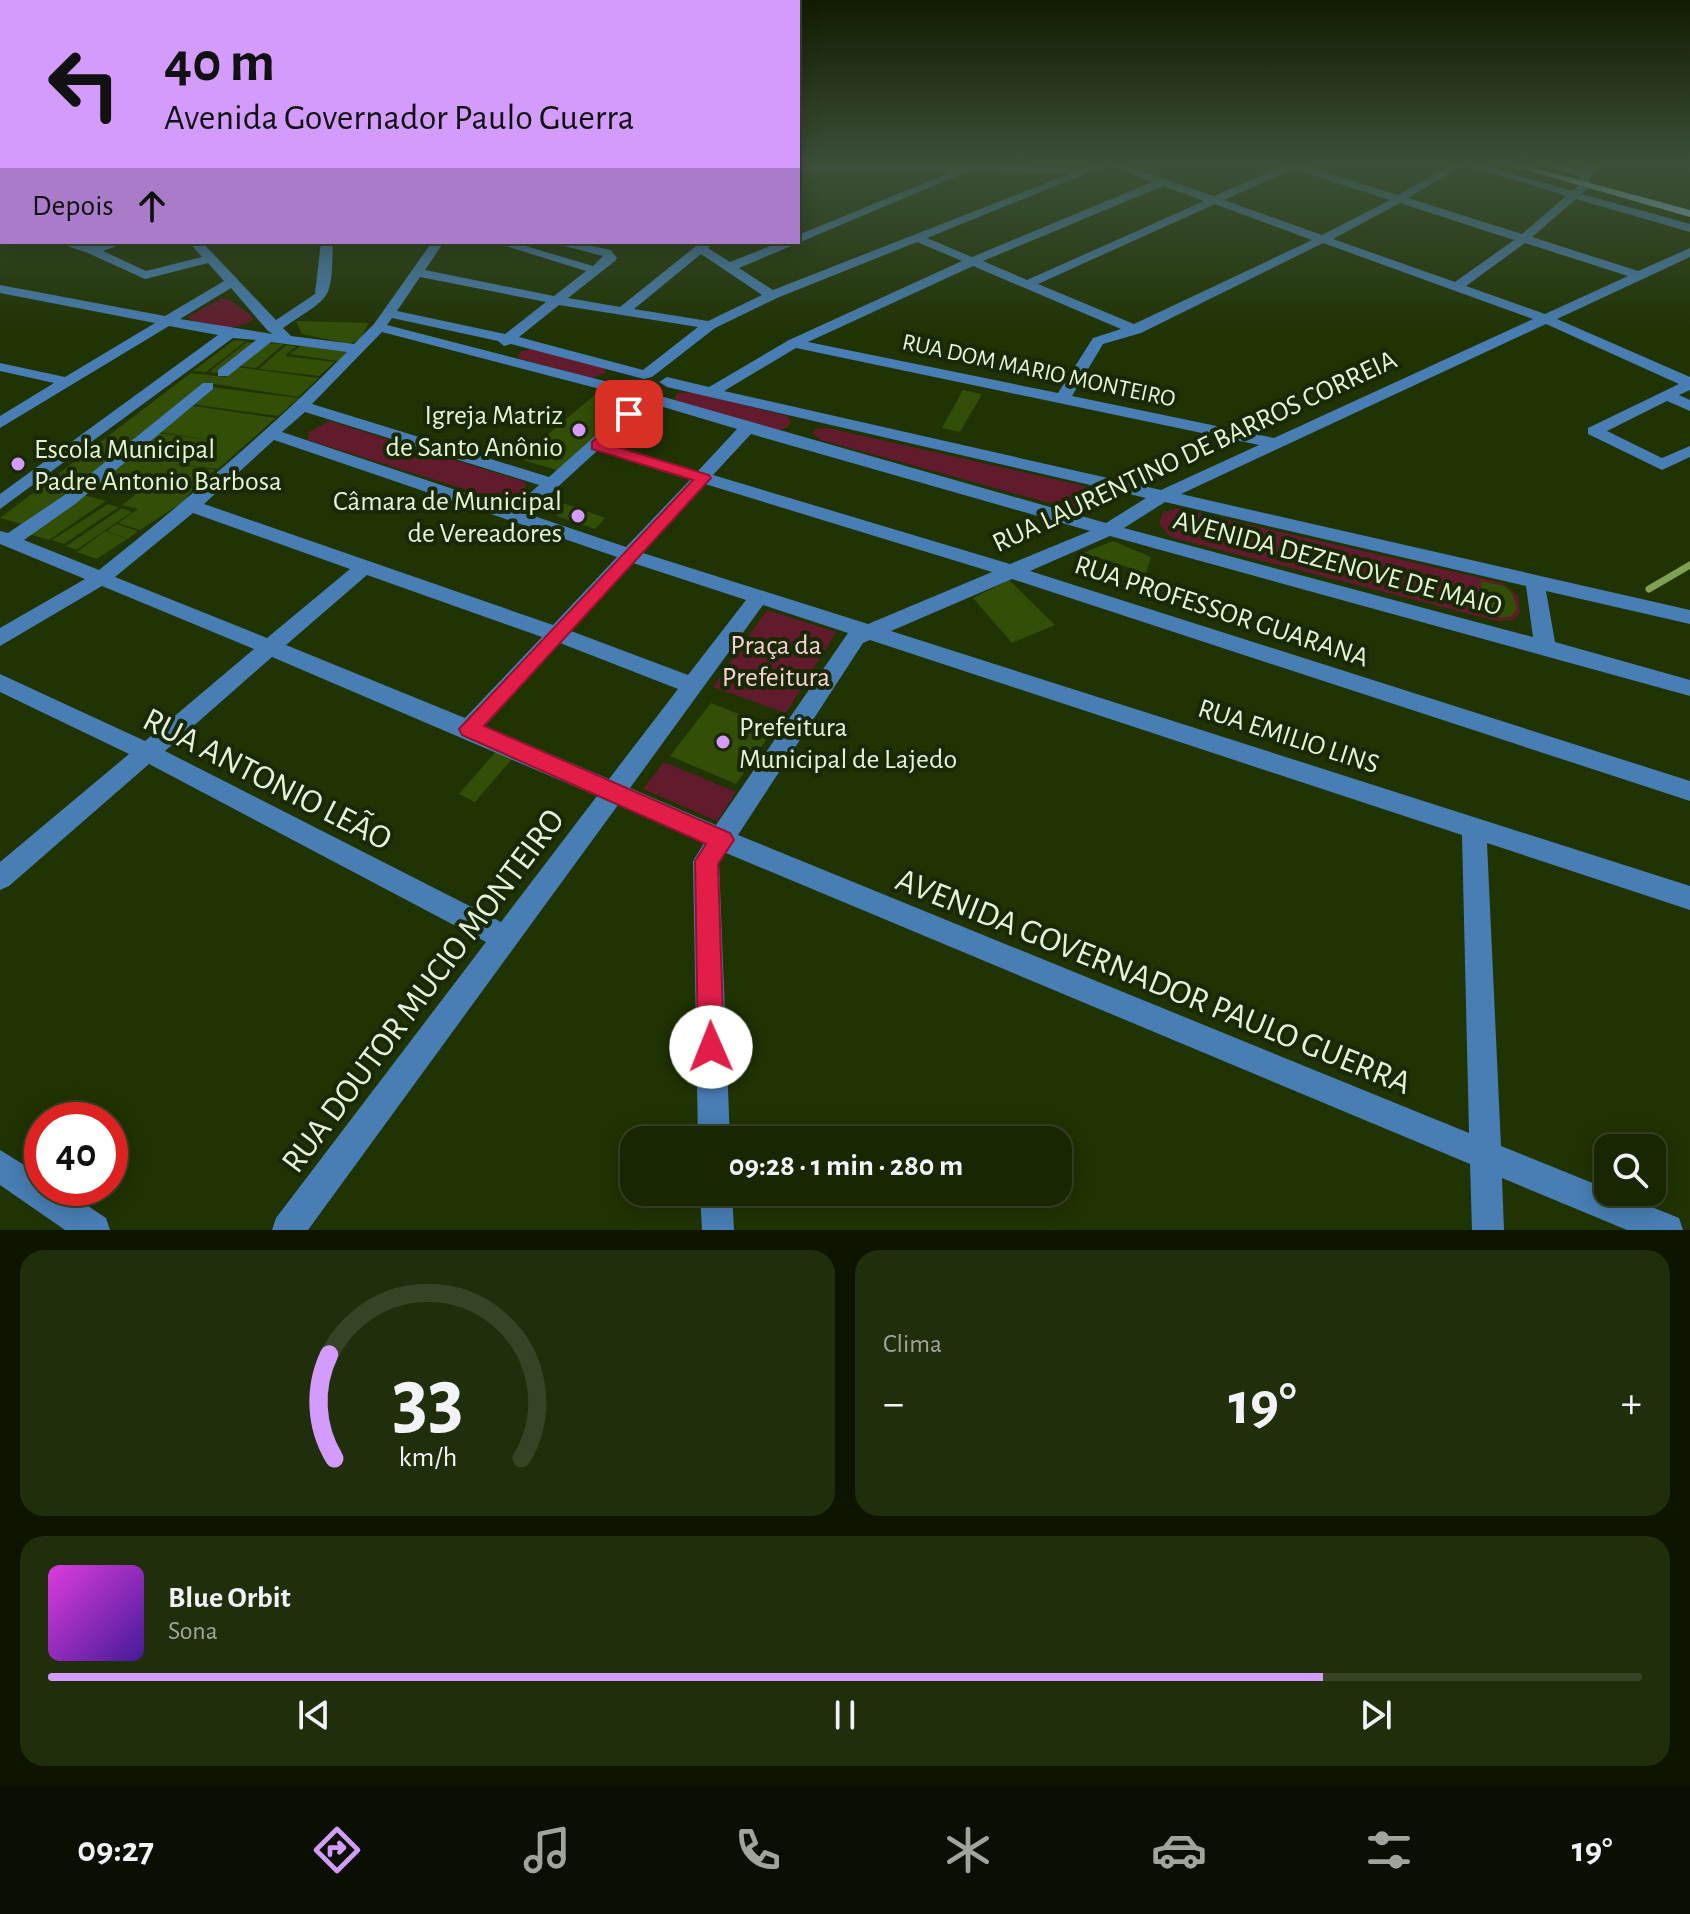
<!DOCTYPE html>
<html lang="pt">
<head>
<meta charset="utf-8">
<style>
	:root { --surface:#182602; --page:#212e0c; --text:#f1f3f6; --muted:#9fa599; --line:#364324; --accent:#d39cfc }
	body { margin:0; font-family:"Alegreya Sans",sans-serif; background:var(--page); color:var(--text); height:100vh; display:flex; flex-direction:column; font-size:30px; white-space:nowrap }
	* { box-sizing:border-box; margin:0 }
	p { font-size:26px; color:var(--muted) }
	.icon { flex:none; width:44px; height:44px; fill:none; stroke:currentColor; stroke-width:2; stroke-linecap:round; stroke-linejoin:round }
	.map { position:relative; height:1230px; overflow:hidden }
	.side { display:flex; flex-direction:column; gap:20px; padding:20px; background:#0d1501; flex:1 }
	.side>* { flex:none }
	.top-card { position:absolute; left:0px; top:0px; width:800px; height:244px; box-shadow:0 4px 20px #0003,0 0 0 2px var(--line); background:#d39cfc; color:#111; overflow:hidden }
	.tools { position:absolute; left:1594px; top:1134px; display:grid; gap:16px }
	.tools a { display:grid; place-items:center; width:72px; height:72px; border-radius:16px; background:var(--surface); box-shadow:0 4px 20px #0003,0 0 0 2px var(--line); font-size:40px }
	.speed { position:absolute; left:24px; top:1102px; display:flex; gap:16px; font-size:40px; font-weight:700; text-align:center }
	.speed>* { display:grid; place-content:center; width:104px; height:104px; border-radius:50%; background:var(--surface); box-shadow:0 4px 20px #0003,0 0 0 2px var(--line); line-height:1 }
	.speed .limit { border:12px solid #d22; background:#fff; color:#111 }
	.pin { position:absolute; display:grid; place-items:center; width:68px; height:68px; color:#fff; margin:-34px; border-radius:16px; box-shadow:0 4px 12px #0006 }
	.me { position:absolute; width:88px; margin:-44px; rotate:359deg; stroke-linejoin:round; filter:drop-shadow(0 0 6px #0008) }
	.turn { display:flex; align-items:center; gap:28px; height:168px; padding:0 32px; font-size:36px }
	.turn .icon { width:104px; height:104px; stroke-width:2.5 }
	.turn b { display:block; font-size:56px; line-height:68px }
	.then { display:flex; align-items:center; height:76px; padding:0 32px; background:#0003; gap:16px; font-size:30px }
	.big { font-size:60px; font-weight:700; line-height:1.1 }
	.side .tile { flex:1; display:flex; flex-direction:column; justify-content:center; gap:12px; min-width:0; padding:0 28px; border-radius:24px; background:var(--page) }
	.side .dial { align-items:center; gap:0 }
	.dial svg { height:208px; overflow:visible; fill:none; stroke:var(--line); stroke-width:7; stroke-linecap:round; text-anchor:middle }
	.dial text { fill:var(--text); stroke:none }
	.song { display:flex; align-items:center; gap:24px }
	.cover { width:96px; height:96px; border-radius:12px; background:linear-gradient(135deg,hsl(300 70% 55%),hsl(260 70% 35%)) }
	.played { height:8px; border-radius:4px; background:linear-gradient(90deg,var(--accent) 80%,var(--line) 80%) }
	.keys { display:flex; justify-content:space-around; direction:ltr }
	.heat { display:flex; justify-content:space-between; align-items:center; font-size:44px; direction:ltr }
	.side .tiles { flex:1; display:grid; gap:20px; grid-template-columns:1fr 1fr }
	.tile:last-child { grid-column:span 2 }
	.trip { position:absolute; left:620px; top:1126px; width:452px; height:80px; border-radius:24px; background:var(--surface); box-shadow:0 4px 20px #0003,0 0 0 2px var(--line); font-weight:700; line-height:80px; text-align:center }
	.dock { display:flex; height:128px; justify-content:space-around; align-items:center; background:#0a0f01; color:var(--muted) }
	.dock .icon { width:56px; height:56px }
	.dock .selected { color:var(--accent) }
	.dock b { font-size:36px; color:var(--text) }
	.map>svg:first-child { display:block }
	.green { fill:#621b2d }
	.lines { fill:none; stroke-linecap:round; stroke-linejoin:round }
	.stream { stroke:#80a053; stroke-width:7 }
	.building { fill:#334e07 }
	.minor { fill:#487eb4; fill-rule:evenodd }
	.major { fill:#a3cdf9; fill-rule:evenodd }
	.route { fill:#e11d48; stroke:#92132f; stroke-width:2 }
	.poi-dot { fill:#d39cfc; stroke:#192805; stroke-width:3 }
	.labels { text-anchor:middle; stroke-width:8; stroke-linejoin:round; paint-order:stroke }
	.far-street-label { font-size:24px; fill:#e5f3d9; stroke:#192805 }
	.poi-label { font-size:28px; fill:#e5f3d9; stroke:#192805; text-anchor:end }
	.street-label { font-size:28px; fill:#e5f3d9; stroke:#192805 }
	.park-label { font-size:28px; fill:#f5d2d6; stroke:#192805 }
	.near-street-label { font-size:34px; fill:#e5f3d9; stroke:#192805 }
</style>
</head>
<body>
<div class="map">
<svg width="1690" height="1230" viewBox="0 0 1690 1230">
	<rect width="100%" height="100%" fill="#203303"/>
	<path class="green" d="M222 298 230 300 252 316V320C235 333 203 328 187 317Z
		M531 349 604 368 606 373 591 378 518 358 520 352Z
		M693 392 787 416 791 421 788 427 777 431 677 403 674 399 678 393Z
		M329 421 525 482 526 490 516 499 502 501 308 440 309 432Z
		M828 428 1093 488 1101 496V504L1095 510 1082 512 821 440 813 434 815 429Z
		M1177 508 1502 583 1518 596 1520 613 1513 620 1497 621 1177 539 1168 535 1159 523 1163 513Z
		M767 610 836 632 786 713 713 687Z
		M664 762 736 792 717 821 643 789Z"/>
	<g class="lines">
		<path class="stream" d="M1649 589 1690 565"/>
	</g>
	<path class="building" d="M296 321 369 323 360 339 350 344 302 334Z
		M234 340 246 341 206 372 193 371Z
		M247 342 257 343 219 373 209 372Z
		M268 343 284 344 256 368 240 366Z
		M286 345 296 346 285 356 335 362 319 376 259 369Z
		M301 346 348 352 338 361 289 354Z
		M237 367 319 378 298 397 209 383 25 525 0 518 191 373 225 377Z
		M211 387 299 398 278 416 191 404Z
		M963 390 982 394 960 432 942 428Z
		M598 392 636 401 560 471 519 459Z
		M193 406 276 418 218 469 170 463 215 470 196 487 156 481 193 489 183 502 140 530 118 523 138 509 122 505 153 481 107 474 158 433 217 441 159 432Z
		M84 495 106 501 49 540 26 533Z
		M560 502 605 518 595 529 559 517 554 511Z
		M108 504 119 507 64 544 52 540Z
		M122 508 132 512 76 550 66 546Z
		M116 524 138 531 128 539 107 531Z
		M105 531 127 539 97 559 77 552Z
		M1113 541 1151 557 1146 573 1083 553Z
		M1009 580 1055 625 1012 643 973 598Z
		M1481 581 1504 586 1512 593 1517 608 1512 616 1504 618 1483 613Z
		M711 703 774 728 736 784 670 756Z
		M497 750 512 759 475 802 459 794Z"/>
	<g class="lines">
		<path class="minor" d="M798 165 1084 168 1107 165 927 238 972 257 1152 182 1110 165H1124L1214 196 1285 165H1302L1398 195 1451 165H1463L1408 198 1522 234 1566 196 1465 165H1481L1572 191 1580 184V177L1545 165H1561L1584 171 1590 165H1600L1589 178 1591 185 1582 194 1690 224V232L1576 199 1532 237 1638 271 1690 248V257L1557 319 1690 377V390L1679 395 1690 400V411L1667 401 1607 431 1662 458 1690 446V457L1662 470 1588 434V428L1679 384 1546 324 1181 494 1690 610V624L1546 591 1555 642 1690 680V696L1110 536 1030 571 1690 781V801L1012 579 891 631 1690 886V910L1487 843 1501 1146 1679 1218 1683 1230H1627L1502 1178 1504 1230H1472L1470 1164 726 853 719 863 730 1140H698L693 861 704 843 618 805 308 1230H272L276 1218 486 942 149 764 9 886 0 890V862L129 754 0 692V674L145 741 254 649 102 586 0 646V628L85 579 0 544V531L8 533 63 496 203 383H213V389L75 504 24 540 99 570C185 501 269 431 347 352L271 342 228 376H218V370L256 340 233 338 0 509V494L218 335 169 326 0 428V416L54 383 0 371V363L65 377 155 323 0 293V285L165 316 224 281 208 263 145 279 88 253 55 242 92 246 128 242 103 251 146 271 202 257 189 242H202L276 320 315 294 321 242H333C331 303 333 294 283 328L291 336 354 344 374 324 432 242H444L425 270 554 296 586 271 493 242H512L593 266 603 256 549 242H572L611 250 617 258 615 261 568 298 620 307 701 242H714L708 248 730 262 780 242H798V235L951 172 798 171ZM1293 169 1390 200 1322 235 1224 200ZM966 172 1072 173 773 290 739 268ZM1163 186 1204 201 1027 280 983 261ZM1400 203 1514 240 1455 282 1333 239ZM1215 204 1312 240 1134 324 1038 284ZM917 242 962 261 789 340 709 387 667 377 659 382 667 387 1146 498 1106 523 650 393 641 395 549 477 312 404 382 332 623 395 628 393V387L387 325 392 318 498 341 504 346 511 344 644 379 652 377 715 328 777 298ZM1323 243 1533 319 1274 438 1072 396 1103 344 1141 333ZM1525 243 1628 276 1545 314 1466 286ZM701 254 762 295 708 321 634 309ZM973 266 1121 329 1093 338 1058 393 808 342ZM420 277 546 302 505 334 397 311ZM231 288 268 331 273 334 180 319ZM559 305 698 327 643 370 519 337ZM796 348 1259 445 1161 490 724 391ZM650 403 737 429 698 471 606 443ZM305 412 539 485 513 509 282 432ZM751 434 1090 531 1010 564 713 475ZM274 440 617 557 553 625 204 504ZM597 451 690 480 626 547 528 514ZM705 484 992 572 868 624 643 553ZM1165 502 1526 586 1533 637 1124 528ZM193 513 350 569 267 638 115 577ZM633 563 746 600 688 675 571 631ZM367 575 542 637 465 718 286 645ZM763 605 848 633 716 825 630 788ZM870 640 1462 835 1469 1133 738 835 863 643ZM560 643 678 689 609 779 485 726ZM272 657 597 796 501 922 165 751Z
			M0 206H2V212H0Z
			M0 222 2 223V231L0 230Z
			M0 1150 42 1176V1188H61L106 1218 110 1230H65L0 1185Z
			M700 1192H732L734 1230H702Z"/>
		<path class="major" d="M1508 165H1524L1690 210V217Z"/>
	</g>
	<linearGradient id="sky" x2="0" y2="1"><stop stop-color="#121c02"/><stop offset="0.49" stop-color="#3c5039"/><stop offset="1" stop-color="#3c5039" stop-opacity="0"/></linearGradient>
	<rect width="1690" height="337" fill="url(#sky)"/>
	<path class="route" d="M629 409 637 414 607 444 709 475 711 478 484 726 730 833 734 840 718 864 724 1047 720 1057 711 1060 702 1057 698 1047 695 861 706 844 462 735 459 729 693 480 592 449V442Z"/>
	<g class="poi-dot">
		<circle cx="579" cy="430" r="8"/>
		<circle cx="18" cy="464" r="8"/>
		<circle cx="578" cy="516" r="8"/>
		<circle cx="723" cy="742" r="8"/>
	</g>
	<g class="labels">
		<g class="far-street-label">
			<text transform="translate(1039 370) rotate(12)" y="8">RUA DOM MARIO MONTEIRO</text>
		</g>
		<g class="poi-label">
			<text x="563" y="424">Igreja Matriz<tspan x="563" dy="32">de Santo Anônio</tspan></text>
			<text x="34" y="458" text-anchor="start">Escola Municipal<tspan x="34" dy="32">Padre Antonio Barbosa</tspan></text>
			<text x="562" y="510">Câmara de Municipal<tspan x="562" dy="32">de Vereadores</tspan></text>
			<text x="739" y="736" text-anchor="start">Prefeitura<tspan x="739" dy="32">Municipal de Lajedo</tspan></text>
		</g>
		<g class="street-label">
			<text transform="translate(1194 450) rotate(-25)" y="10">RUA LAURENTINO DE BARROS CORREIA</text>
			<text transform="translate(1338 562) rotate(15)" y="10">AVENIDA DEZENOVE DE MAIO</text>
			<text transform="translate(1222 610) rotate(18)" y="10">RUA PROFESSOR GUARANA</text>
			<text transform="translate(1289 735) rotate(18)" y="10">RUA EMILIO LINS</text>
		</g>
		<g class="park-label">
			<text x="776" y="654">Praça da<tspan x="776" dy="32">Prefeitura</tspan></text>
		</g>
		<g class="near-street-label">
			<text transform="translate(268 778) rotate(27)" y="12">RUA ANTONIO LEÃO</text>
			<text transform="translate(1154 980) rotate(22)" y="12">AVENIDA GOVERNADOR PAULO GUERRA</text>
			<text transform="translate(422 990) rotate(-53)" y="12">RUA DOUTOR MUCIO MONTEIRO</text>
		</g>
	</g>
</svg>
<div class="tools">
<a><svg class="icon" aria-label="search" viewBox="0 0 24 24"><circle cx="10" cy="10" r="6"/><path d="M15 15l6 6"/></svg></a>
</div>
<div class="speed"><div class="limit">40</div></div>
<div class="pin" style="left:629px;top:414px;background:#d93025"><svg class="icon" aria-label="arrive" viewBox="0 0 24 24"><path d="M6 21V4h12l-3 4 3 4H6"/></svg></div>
<svg class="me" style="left:711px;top:1047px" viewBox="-20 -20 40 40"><circle r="19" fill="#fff"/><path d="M0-13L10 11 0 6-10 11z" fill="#e11d48"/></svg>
<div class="trip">09:28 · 1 min · 280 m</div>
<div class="top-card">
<div class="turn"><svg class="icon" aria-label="left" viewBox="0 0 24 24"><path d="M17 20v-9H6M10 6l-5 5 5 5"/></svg><div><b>40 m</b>Avenida Governador Paulo Guerra</div></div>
<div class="then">Depois<svg class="icon" aria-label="ahead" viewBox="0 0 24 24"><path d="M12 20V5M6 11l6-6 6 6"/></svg></div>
</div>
</div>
<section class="side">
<div class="tiles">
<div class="tile dial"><svg viewBox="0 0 100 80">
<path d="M14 69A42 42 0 1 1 86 69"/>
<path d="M14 69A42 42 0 0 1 12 29" stroke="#d39cfc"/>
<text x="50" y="56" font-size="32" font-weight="700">33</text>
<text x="50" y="72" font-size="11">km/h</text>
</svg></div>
<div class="tile"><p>Clima</p>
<div class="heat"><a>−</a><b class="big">19°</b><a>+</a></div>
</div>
<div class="tile">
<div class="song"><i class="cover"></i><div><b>Blue Orbit</b><p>Sona</p></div></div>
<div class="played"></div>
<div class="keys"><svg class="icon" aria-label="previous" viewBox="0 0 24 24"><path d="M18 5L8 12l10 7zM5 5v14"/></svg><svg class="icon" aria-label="pause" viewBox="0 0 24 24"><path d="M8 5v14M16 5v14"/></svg><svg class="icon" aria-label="next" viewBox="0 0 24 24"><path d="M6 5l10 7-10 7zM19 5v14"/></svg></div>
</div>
</div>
</section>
<nav class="dock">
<b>09:27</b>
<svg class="icon selected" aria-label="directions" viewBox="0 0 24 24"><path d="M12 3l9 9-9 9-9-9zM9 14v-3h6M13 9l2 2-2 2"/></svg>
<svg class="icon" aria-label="music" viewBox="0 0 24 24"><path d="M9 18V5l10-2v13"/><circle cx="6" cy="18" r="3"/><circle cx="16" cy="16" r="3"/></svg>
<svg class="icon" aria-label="phone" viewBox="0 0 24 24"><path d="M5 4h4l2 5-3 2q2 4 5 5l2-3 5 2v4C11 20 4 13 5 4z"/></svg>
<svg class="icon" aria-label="climate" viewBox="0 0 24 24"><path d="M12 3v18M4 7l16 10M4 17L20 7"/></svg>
<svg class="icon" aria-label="car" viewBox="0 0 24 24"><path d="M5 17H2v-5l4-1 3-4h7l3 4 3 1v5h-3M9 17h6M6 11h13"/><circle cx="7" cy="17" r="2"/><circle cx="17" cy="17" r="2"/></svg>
<svg class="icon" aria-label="filters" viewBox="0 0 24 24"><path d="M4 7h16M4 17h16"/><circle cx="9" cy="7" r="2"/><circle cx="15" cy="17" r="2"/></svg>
<b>19°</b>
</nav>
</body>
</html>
